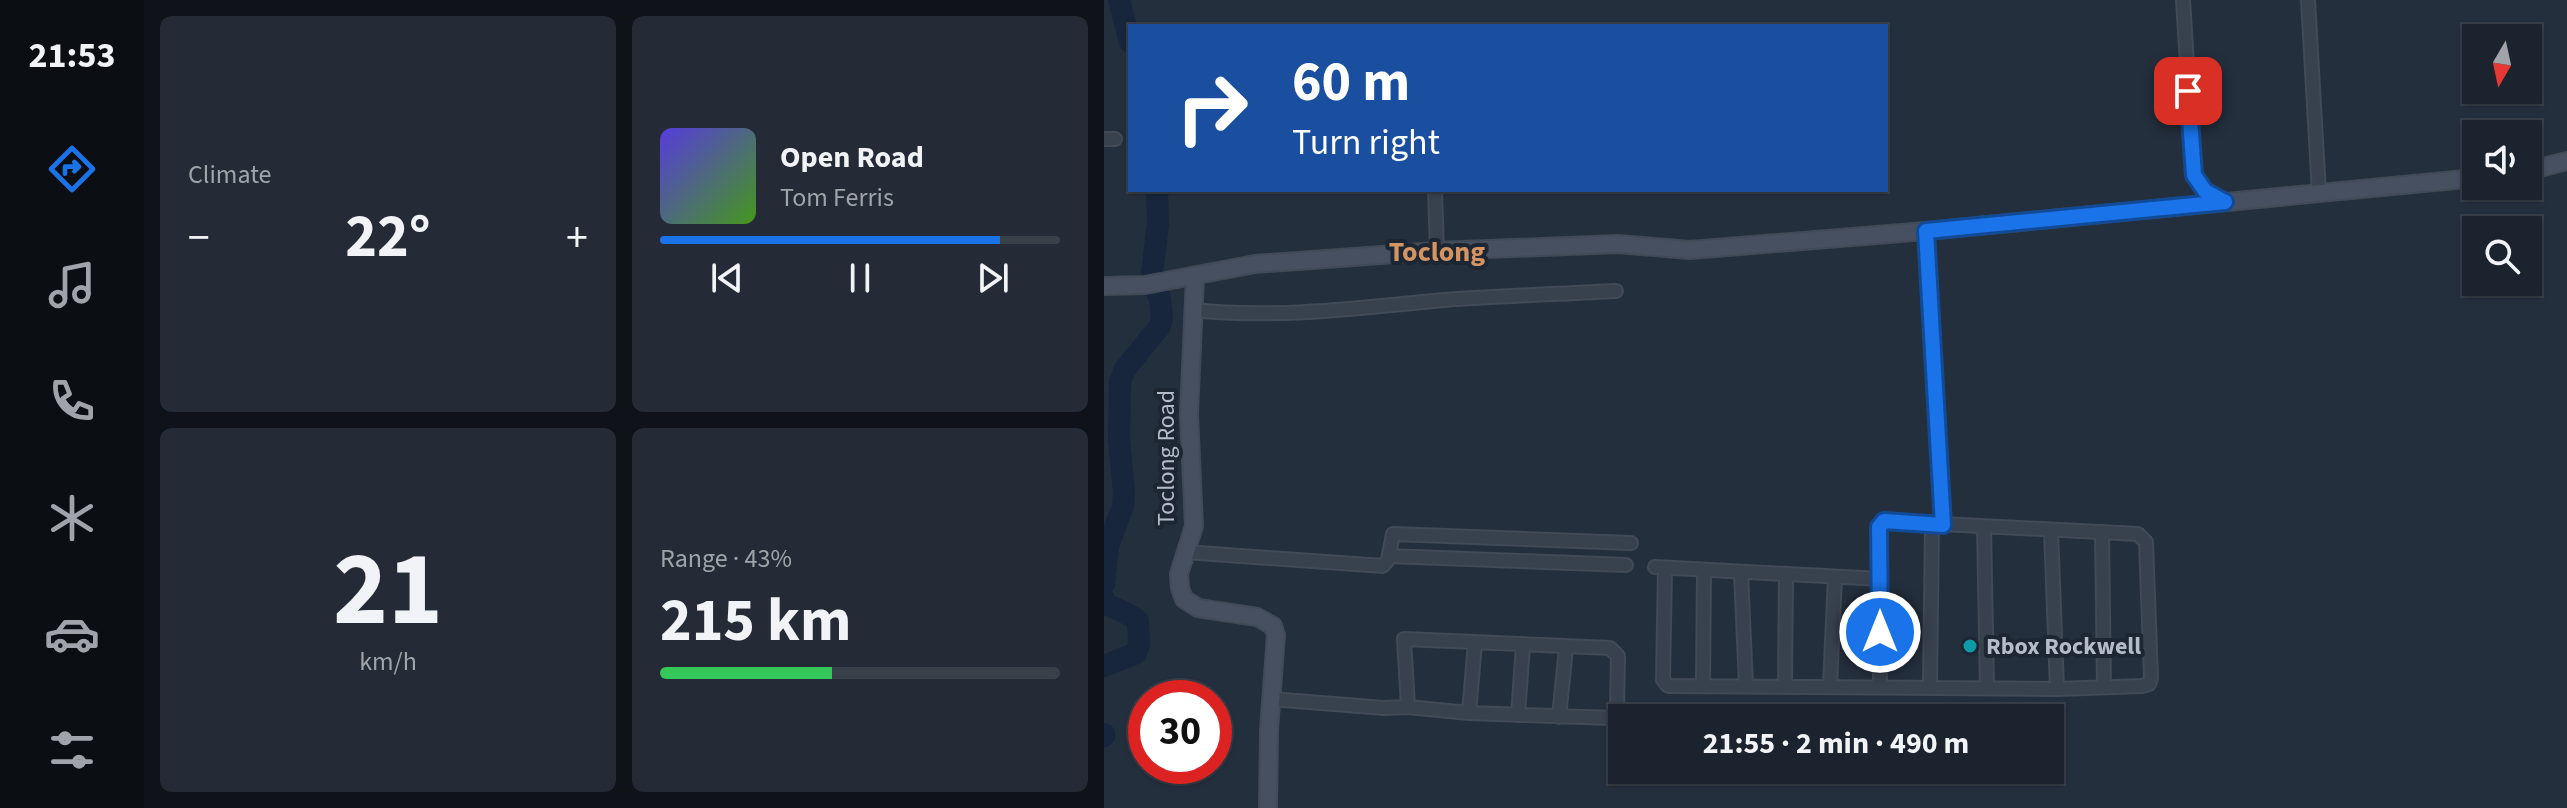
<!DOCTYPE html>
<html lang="en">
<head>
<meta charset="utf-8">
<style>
	:root { --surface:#1b232e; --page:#242b36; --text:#f1f3f6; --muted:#a0a4aa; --line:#39404a; --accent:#1a73e8 }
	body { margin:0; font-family:"Source Sans 3",sans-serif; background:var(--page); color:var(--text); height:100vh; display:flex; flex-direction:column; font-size:30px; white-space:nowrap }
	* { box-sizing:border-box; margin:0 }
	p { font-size:26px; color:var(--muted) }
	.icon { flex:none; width:44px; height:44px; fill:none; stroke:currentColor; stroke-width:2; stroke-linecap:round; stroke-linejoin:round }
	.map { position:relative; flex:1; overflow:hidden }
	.drawer { display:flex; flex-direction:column; gap:16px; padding:16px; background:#0f1319; width:960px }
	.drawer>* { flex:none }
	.top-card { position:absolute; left:24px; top:24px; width:760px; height:168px; border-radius:0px; box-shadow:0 2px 6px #0004,0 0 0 2px var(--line); background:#1a4fa0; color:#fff; overflow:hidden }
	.needle { width:52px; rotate:189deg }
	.fabs { position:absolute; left:1358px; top:24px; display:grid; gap:16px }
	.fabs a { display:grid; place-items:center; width:80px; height:80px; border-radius:0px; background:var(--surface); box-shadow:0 2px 6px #0004,0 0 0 2px var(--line); font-size:40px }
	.speed { position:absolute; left:24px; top:680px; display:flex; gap:16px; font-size:40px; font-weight:700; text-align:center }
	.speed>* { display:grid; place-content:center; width:104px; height:104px; border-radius:50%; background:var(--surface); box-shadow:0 2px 6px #0004,0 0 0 2px var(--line); line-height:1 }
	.speed .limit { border:12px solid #d22; background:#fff; color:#111 }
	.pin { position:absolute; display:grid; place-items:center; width:68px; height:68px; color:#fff; margin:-34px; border-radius:16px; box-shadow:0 4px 12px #0006 }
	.me { position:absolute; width:88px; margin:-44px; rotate:0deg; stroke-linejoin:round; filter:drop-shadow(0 0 6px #0008) }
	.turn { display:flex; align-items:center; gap:28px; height:168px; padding:0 32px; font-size:36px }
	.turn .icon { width:104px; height:104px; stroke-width:2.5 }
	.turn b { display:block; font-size:56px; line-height:68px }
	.big { font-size:60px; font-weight:700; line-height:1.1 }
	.drawer .widget { flex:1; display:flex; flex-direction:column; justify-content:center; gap:12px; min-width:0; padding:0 28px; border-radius:12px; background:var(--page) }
	.drawer .dial { align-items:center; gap:0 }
	.dial b { font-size:104px; line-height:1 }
	.song { display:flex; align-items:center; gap:24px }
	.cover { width:96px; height:96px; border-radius:12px; background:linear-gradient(135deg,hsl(250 70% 55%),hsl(100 70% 35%)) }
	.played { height:8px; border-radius:4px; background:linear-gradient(90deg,var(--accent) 85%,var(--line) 85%) }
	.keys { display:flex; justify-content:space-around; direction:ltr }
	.heat { display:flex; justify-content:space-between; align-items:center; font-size:44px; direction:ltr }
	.charge { height:12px; border-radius:6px; background:linear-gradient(90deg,#34c759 43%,var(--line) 0) }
	.drawer .tiles { flex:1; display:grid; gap:16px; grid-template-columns:repeat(2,1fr) }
	.trip { position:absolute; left:504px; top:704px; width:456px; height:80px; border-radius:0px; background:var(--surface); box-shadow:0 2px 6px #0004,0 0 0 2px var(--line); font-weight:700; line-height:80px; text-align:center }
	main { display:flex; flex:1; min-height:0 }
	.menu { display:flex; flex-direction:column; width:144px; justify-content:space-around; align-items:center; background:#0b0e12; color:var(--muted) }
	.menu .icon { width:56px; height:56px }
	.menu .current { color:var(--accent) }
	.menu b { font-size:36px; color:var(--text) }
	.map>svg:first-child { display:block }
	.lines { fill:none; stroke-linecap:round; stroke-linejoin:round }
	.river { stroke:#17263c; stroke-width:22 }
	.street-casing { stroke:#414a57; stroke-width:16 }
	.secondary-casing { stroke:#414a57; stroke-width:20 }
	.street { stroke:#38414e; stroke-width:12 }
	.secondary { stroke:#465061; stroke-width:16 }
	.route-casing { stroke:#114b97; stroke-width:20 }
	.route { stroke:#1a73e8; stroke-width:14 }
	.culture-dot { fill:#0f9aa8; stroke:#1d2633; stroke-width:3 }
	.labels { text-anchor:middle; stroke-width:8; stroke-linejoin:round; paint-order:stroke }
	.street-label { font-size:24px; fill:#b4bcc9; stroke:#1d2633 }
	.poi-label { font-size:24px; font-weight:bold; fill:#b4bcc9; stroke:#1d2633; text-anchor:start }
	.quarter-label { font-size:28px; font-weight:bold; fill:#d59563; stroke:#1d2633 }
</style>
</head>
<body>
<main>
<nav class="menu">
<b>21:53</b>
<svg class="icon current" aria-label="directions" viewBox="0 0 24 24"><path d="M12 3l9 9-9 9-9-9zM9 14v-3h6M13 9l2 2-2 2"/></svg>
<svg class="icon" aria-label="music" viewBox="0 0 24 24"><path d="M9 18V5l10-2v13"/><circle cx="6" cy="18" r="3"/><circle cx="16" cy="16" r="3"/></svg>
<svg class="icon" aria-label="phone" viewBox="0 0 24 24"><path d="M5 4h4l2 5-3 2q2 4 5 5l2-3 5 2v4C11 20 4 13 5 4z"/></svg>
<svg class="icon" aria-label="climate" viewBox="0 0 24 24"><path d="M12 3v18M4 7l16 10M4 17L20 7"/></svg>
<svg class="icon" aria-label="car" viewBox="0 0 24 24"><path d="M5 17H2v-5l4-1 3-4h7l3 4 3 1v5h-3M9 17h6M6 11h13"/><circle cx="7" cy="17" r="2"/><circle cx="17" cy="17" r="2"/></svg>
<svg class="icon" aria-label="filters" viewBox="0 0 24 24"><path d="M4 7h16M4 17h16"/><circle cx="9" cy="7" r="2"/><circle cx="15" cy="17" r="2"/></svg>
</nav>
<section class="drawer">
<div class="tiles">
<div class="widget"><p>Climate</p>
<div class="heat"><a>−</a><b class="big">22°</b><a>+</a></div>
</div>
<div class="widget">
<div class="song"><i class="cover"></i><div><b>Open Road</b><p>Tom Ferris</p></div></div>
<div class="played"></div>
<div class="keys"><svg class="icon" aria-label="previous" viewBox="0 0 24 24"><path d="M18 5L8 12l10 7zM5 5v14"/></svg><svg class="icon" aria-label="pause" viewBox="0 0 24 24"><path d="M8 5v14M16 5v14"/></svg><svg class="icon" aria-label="next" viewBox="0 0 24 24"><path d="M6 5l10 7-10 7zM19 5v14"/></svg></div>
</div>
<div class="widget dial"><b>21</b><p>km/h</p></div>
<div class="widget"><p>Range · 43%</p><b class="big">215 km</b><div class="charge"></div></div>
</div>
</section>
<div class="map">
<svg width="1463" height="808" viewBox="0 0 1463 808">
	<rect width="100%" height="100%" fill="#242f3e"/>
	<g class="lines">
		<path class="river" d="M15 0 26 42
			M0 584 4 546 19 506 20 492 15 440 16 382 21 369 56 326 58 317 56 298 47 282 54 224 53 190
			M0 599 1 603C12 610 24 612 34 621L35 644 32 653 0 666
			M0 734V736"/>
		<g class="street-casing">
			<path id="street" d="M1079 0 1090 175 1101 191 1121 202
				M1204 0 1215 193
				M0 139H11
				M331 190 333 251
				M822 231 839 525
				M89 310C172 319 257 308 340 300 397 296 455 294 512 291
				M880 527 883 687
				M947 531 953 689
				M998 532 1000 687
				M81 552 279 566 284 560 289 534 527 543
				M285 556 522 565
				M551 567 777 579
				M561 568 559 680 564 686 953 689 1038 686 1045 684 1047 678 1042 542 1034 534 780 521 775 527 776 686
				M637 573 642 685
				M599 685 600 571
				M681 685 682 575
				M726 685 731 577
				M826 686 828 524
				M167 699 280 708 304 707 365 713 509 718 513 711 514 656 506 648 300 639 304 707
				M365 713 371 643
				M414 715 419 645
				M455 717 462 648"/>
		</g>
		<g class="secondary-casing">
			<path id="secondary" d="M1424 171 1463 161
				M91 277 85 414 90 526 75 574 76 588 80 599 94 608 153 617 169 626 172 635 165 730 164 808
				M0 286 41 285 151 264 333 251 514 244 586 250 822 231 1372 178"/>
		</g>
		<use href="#street" class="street"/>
		<use href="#secondary" class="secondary"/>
	</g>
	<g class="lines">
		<g class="route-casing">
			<path id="route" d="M776 632 775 527 780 521 839 525 822 231 1121 202 1101 191 1090 175 1084 91"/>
		</g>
		<use href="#route" class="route"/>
	</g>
	<circle class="culture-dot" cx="866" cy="646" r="8"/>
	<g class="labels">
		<g class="street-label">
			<text transform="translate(62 458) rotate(-90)" y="8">Toclong Road</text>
		</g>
		<g class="poi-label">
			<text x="882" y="654">Rbox Rockwell</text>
		</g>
		<g class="quarter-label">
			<text x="333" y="261">Toclong</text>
		</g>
	</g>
</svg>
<div class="fabs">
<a><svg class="needle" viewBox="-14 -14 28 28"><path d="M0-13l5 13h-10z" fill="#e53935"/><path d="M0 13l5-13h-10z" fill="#a0a4aa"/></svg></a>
<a><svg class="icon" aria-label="sound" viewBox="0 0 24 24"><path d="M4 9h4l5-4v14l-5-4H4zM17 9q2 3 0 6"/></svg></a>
<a><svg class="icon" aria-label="search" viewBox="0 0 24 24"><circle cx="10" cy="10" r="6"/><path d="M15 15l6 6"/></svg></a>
</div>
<div class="speed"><div class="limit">30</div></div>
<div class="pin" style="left:1084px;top:91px;background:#d93025"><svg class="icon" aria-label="arrive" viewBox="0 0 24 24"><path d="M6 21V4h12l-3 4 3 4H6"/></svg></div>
<svg class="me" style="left:776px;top:632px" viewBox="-20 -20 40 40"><circle r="17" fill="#1a73e8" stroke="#fff" stroke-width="3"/><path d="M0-11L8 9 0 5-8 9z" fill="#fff"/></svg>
<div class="trip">21:55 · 2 min · 490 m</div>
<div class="top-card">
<div class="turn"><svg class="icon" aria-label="right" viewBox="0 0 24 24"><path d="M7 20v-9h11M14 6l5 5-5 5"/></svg><div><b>60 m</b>Turn right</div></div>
</div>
</div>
</main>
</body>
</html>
